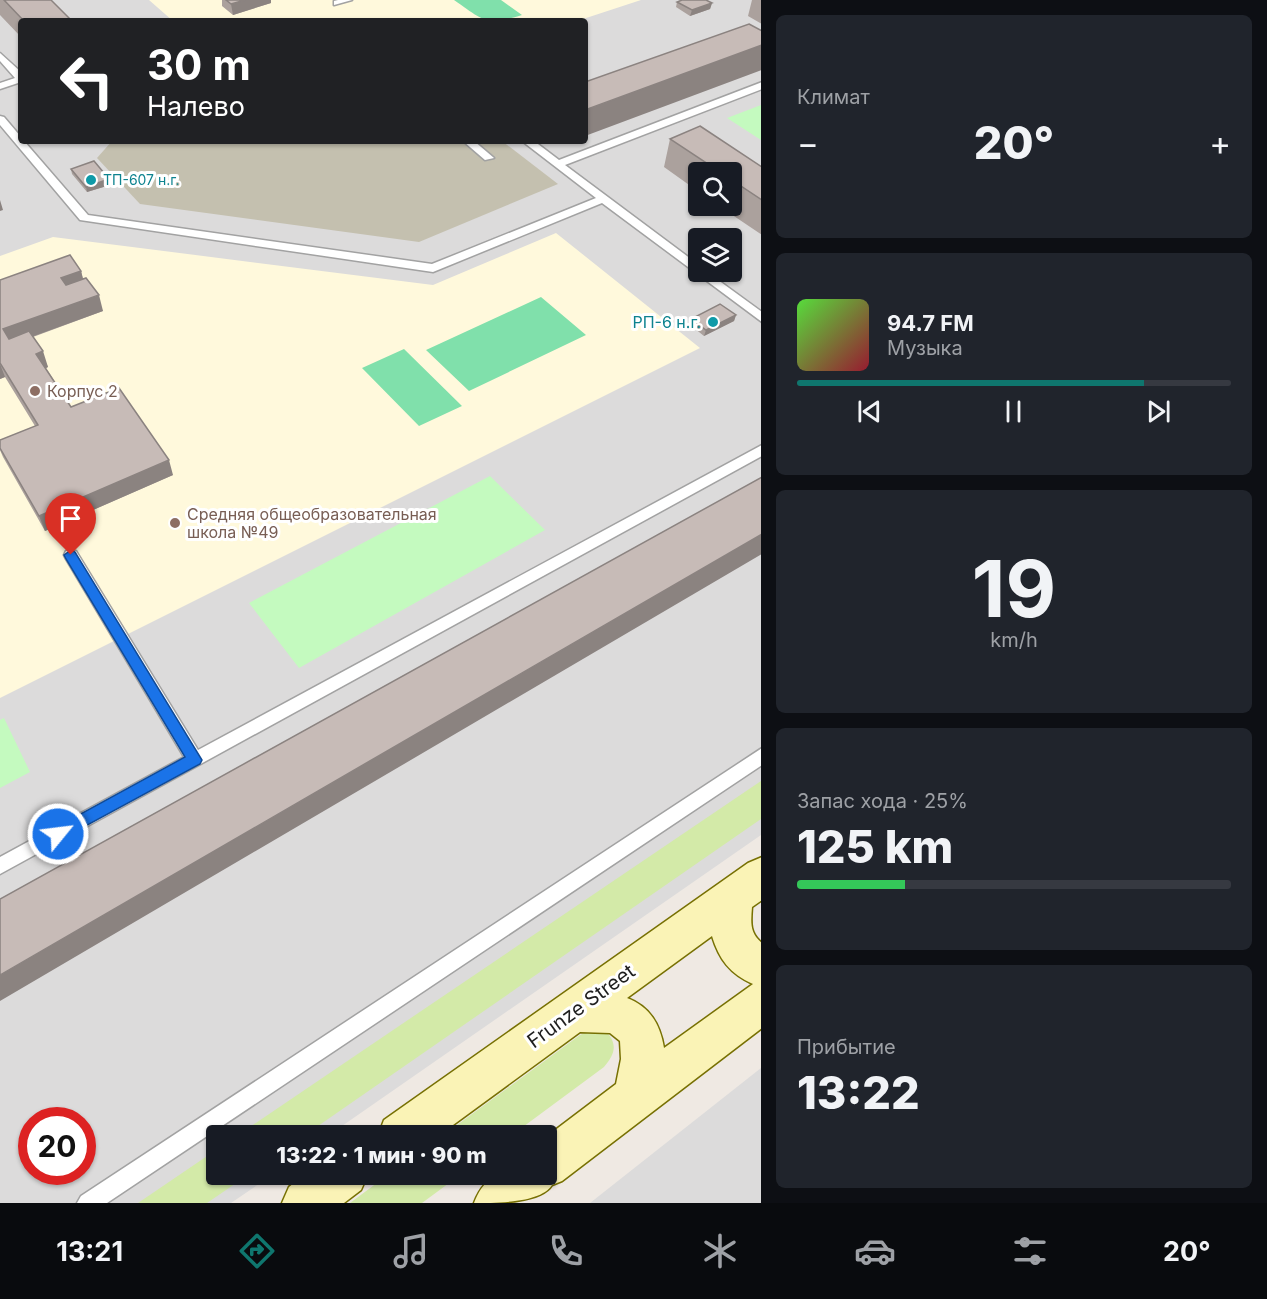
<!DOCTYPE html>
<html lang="ru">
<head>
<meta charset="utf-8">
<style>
	:root { --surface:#171b24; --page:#20242c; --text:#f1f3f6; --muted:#9ea1a6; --line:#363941; --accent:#0f766e }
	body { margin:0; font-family:Inter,sans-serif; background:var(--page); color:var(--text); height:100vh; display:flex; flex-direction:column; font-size:22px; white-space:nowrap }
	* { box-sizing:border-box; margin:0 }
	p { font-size:20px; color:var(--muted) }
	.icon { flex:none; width:33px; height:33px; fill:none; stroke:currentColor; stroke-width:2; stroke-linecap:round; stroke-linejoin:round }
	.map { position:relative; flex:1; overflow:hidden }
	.side { display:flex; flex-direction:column; gap:15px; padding:15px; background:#0d0f14; width:506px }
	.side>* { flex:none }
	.banner { position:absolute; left:18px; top:18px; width:570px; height:126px; border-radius:6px; box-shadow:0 2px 4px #0004; background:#202124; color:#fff; overflow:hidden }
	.buttons { position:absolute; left:688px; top:162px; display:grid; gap:12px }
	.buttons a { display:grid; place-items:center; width:54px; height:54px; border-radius:6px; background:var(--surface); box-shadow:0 2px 4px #0004; font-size:30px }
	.speed { position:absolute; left:18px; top:1107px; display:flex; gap:12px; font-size:30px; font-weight:700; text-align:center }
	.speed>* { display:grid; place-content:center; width:78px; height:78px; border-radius:50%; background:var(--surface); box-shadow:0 2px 4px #0004; line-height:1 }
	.speed .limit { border:9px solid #d22; background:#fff; color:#111 }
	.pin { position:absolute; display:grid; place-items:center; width:51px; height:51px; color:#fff; margin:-62px -26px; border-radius:50% 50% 50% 0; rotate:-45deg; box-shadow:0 0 6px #0007 }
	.pin .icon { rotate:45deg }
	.me { position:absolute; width:66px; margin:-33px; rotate:61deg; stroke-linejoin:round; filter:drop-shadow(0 0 4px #0008) }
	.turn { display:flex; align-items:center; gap:21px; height:126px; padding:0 30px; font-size:27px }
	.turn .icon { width:78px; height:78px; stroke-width:2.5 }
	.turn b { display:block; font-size:42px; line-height:51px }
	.big { font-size:45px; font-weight:800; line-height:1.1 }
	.side .tile { flex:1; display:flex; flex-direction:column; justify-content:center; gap:9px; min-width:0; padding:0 21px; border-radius:9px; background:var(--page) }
	.side .dial { align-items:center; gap:0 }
	.dial b { font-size:78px; line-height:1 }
	.song { display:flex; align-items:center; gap:18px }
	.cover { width:72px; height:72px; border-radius:9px; background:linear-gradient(135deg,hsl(110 70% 55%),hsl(350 70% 35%)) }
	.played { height:6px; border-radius:3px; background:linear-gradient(90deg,var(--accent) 80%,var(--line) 80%) }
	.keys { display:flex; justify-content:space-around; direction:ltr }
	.heat { display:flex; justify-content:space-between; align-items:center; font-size:33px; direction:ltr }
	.charge { height:9px; border-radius:4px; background:linear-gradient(90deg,#34c759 25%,var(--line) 0) }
	.trip { position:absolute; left:206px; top:1125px; width:351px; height:60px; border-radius:6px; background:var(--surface); box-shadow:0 2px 4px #0004; font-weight:800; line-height:60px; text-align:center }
	.tabs { display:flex; height:96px; justify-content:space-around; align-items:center; background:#090b0e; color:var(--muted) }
	.tabs .icon { width:42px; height:42px }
	.tabs .on { color:var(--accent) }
	.tabs b { font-size:27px; color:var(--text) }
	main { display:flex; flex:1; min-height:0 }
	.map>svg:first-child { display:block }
	.residential { fill:#dcdbdb; fill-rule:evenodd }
	.education { fill:#fff9dc }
	.construction { fill:#c4c0af }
	.grass { fill:#d3eaa8 }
	.park { fill:#c4fabf }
	.pitch { fill:#80e0ab }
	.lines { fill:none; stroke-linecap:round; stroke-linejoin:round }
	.lane-casing { stroke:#a2a2a2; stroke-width:3 }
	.secondary-casing { stroke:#777003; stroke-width:3 }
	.lane { fill:#fff; fill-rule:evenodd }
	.secondary { fill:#faf3b6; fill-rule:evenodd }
	.wall { fill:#aba19d }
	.shaded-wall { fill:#8b8380 }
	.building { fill:#c7bbb7; stroke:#8b8380; stroke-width:1.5 }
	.route { fill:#1a73e8; stroke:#114b97; stroke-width:1.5 }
	.culture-dot { fill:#0f9aa8; stroke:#fff; stroke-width:2 }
	.education-dot { fill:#8d6e63; stroke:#fff; stroke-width:2 }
	.labels { text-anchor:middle; stroke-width:6; stroke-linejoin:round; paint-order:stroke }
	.far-culture-label { font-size:14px; fill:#0d838f; stroke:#fff; text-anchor:start }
	.culture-label { font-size:16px; fill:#0d838f; stroke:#fff; text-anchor:end }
	.education-label { font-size:16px; fill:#785e54; stroke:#fff; text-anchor:start }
	.near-street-label { font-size:20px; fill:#1e1e1e; stroke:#fff }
</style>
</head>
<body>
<main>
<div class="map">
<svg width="762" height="1203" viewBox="0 0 762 1203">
	<rect width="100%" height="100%" fill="#efe9e3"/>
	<path class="residential" d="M0 0H761V835L329 1135 216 1136V1174L272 1175 231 1203H0ZM21 21H585V141H21ZM699 172H732V206H699ZM699 238H732V272H699ZM32 1120H82V1172H32Z
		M761 1068V1203H590Z"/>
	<path class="education" d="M149 0H641L577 21H173Z
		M556 233 700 348 0 698V256L53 237 433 285Z"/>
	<path class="construction" d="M112 141H502L558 184 419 242 140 204 97 158Z"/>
	<path class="grass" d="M761 781V819L305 1135H238Z
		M594 1029H604C618 1043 616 1053 604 1067L512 1135 442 1136 580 1035Z
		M216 1150V1174L248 1175 207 1203H138Z
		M389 1174H460V1175L422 1203H350Z"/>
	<path class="park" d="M761 105V140L727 118Z
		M490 476 545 530 299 668 249 603Z
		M4 718 30 772 0 788V720Z"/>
	<path class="pitch" d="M454 0H501L522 15C486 26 484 21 454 0Z
		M541 297 586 335 469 391 426 350Z
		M404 349 462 406 419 426 362 368Z"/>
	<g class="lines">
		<g class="lane-casing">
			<path id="lane" d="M338 0H352L334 5V1Z
				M0 53 21 72V82L0 89V83L15 78 0 61Z
				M762 82V89L565 165 699 265V272H707L762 312V322L602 203 433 272 80 220 0 125V116L4 117 21 137V141H24L88 215 432 264 596 198 522 141H534L559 160Z
				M463 141H474L494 158 485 160Z
				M762 445V456L0 874V857L184 757 66 559 64 555 66 551H76L198 750Z
				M762 748V765L107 1203H77L81 1196Z"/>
		</g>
		<g class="secondary-casing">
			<path id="secondary" d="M762 857V900L752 907C751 921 749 933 762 943V1028L562 1181 552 1185C541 1203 497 1203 474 1203 489 1165 511 1174 546 1174V1137L616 1084 621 1059 620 1041 610 1033 580 1032 438 1136H378L384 1120 748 863ZM712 936C719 959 730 974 753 984L664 1048C660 1024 650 1007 627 998Z
				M305 1174H368L361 1190 344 1203H282L289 1187Z"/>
		</g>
		<use href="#lane" class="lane"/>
		<use href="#secondary" class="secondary"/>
	</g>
	<path class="wall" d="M0 0H51L72 21H21V37L0 15Z
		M222 0H271V3L233 15 222 6Z
		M752 0H762V24L748 16Z
		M677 2 712 3 710 9 690 16 676 7Z
		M670 139 762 167V235L719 206H732V172H699V192L664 167Z
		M71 169 109 179 110 185 87 192 72 174Z
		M81 271 83 279 103 311 33 337 48 367 46 368 71 407 173 475 45 531 3 457 0 450V440L35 426 5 377 0 379V280Z
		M736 315 734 321 704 336 689 324 691 319Z"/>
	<path class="shaded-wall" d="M245 0H271V3L233 15 231 4Z
		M712 3 710 9 690 16 692 10Z
		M762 45V70L585 136V110Z
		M109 179 110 185 87 192 86 187Z
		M0 200 3 210 0 211Z
		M81 271 85 287 66 294 61 278Z
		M99 295 103 311 9 345 3 329Z
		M736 315 734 321 704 336 706 330Z
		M43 351 48 367 42 370 36 354Z
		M0 364 5 377 0 379Z
		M169 460 173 475 45 531 39 516Z
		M762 534V554L0 1001V975Z"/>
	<path class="building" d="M4 0H51L72 21H24Z
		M226 0H245L231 4Z
		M682 0H706L712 3 692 10 677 2Z
		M749 24 762 31V45L585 110V82Z
		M700 126 762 167V200L732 180V172H720L670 139Z
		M94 161 109 179 86 187 71 169Z
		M70 255 81 271 61 278 66 285 86 278 99 295 3 329 9 339 29 331 43 351 36 354 71 407 119 388 169 460 39 516 0 448V440L38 425 0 363V280Z
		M720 304 736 315 706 330 691 319Z
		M762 477V534L0 975V899Z"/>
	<path class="route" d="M71 550 75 552 202 760 200 764 58 841 53 839 50 834 53 829 185 757 66 559 64 555Z"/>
	<g class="culture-dot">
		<circle cx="91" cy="180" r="6"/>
		<circle cx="713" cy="322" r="6"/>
	</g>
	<g class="education-dot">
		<circle cx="35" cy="391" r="6"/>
		<circle cx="175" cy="523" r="6"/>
	</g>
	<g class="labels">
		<g class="far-culture-label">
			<text x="103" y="185">ТП-607 н.г.</text>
		</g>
		<g class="culture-label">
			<text x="701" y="328">РП-6 н.г.</text>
		</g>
		<g class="education-label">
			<text x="47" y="397">Корпус 2</text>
			<text x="187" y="520">Средняя общеобразовательная<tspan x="187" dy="18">школа №49</tspan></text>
		</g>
		<g class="near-street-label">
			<text transform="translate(581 1006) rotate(-36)" y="7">Frunze Street</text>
		</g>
	</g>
</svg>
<div class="buttons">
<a><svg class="icon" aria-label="search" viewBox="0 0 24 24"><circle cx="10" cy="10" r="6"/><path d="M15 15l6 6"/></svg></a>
<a><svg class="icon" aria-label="layers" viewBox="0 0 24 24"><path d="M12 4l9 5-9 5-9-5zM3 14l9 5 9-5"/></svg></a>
</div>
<div class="speed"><div class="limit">20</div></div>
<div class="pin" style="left:71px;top:555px;background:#d93025"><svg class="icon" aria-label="arrive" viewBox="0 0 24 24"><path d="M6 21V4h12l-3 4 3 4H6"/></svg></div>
<svg class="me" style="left:58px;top:834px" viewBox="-20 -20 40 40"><circle r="17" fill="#1a73e8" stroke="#fff" stroke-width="3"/><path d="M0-11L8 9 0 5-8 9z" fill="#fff"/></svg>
<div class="trip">13:22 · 1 мин · 90 m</div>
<div class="banner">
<div class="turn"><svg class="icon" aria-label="left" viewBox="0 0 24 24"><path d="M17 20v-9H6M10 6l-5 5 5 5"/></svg><div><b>30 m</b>Налево</div></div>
</div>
</div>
<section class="side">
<div class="tile"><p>Климат</p>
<div class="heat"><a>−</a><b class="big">20°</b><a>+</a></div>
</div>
<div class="tile">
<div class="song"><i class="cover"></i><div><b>94.7 FM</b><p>Музыка</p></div></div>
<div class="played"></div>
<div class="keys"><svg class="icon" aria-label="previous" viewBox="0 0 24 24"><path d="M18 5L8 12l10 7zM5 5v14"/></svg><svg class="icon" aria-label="pause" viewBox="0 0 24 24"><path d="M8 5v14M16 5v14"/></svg><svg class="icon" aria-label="next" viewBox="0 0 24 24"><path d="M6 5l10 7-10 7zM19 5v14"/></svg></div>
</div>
<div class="tile dial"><b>19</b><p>km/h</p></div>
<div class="tile"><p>Запас хода · 25%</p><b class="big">125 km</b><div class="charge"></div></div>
<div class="tile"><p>Прибытие</p><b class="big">13:22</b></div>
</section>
</main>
<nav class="tabs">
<b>13:21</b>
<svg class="icon on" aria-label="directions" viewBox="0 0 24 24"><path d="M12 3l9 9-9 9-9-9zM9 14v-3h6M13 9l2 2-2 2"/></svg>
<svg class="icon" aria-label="music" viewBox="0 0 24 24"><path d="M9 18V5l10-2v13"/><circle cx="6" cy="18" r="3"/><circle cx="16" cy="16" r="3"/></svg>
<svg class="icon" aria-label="phone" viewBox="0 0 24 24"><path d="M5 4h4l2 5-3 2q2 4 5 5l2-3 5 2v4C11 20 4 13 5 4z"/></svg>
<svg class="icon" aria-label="climate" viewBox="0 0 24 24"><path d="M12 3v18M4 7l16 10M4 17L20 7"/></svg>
<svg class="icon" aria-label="car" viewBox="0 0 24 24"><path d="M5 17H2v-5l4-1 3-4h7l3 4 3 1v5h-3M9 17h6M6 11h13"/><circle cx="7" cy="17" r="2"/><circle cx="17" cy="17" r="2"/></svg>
<svg class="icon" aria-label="filters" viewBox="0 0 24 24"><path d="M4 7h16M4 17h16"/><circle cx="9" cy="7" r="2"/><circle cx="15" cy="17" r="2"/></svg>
<b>20°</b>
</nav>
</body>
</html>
